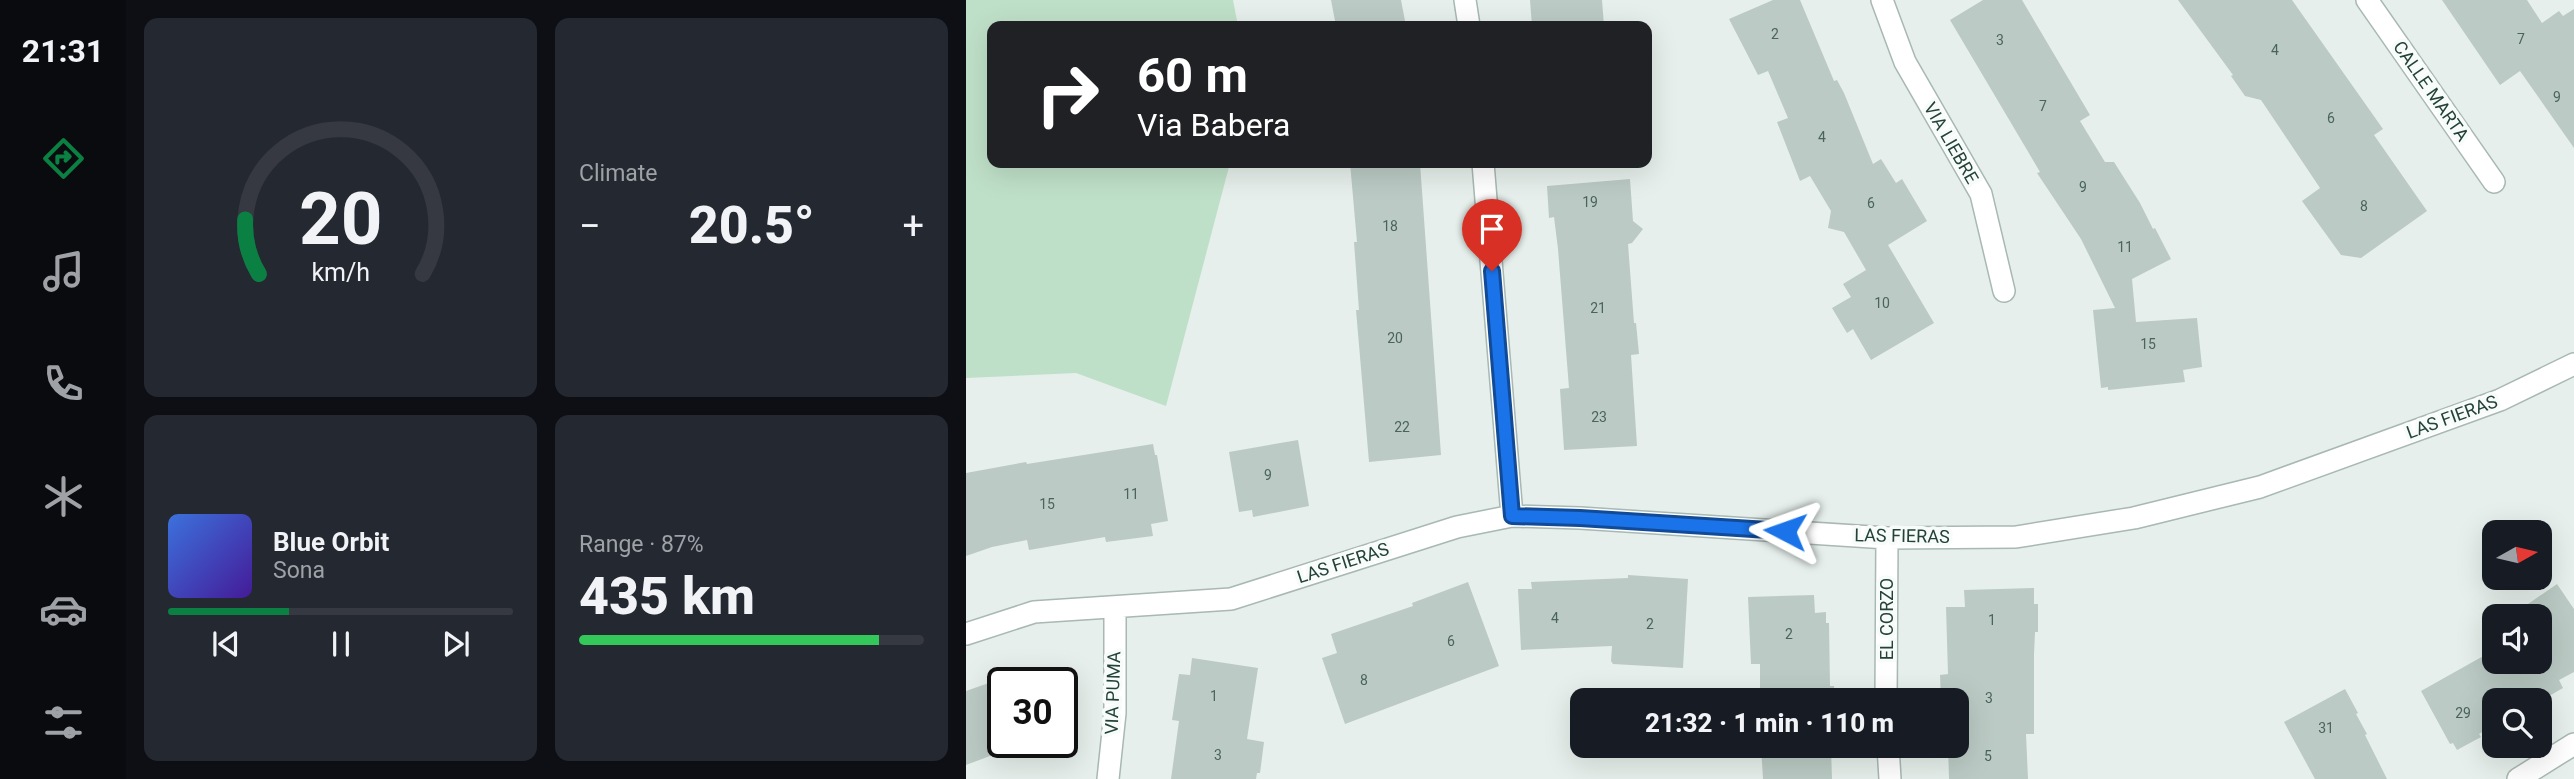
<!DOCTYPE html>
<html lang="en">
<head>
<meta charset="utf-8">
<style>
	:root { --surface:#171b24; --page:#242831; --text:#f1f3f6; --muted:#9ea1a6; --line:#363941; --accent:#0b8043 }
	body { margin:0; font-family:Roboto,sans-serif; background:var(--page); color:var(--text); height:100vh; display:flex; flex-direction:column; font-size:26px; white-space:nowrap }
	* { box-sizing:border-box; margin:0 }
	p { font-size:23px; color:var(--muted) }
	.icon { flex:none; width:38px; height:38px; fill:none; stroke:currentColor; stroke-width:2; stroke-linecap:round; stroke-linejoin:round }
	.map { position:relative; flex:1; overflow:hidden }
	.panel { display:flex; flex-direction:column; gap:18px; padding:18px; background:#0d0f14; width:840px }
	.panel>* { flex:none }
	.guide { position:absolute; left:21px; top:21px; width:665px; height:147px; border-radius:14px; box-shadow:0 7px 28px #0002; background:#202124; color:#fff; overflow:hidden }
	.needle { width:46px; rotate:82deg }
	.buttons { position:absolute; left:1516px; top:520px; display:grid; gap:14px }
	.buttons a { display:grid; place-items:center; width:70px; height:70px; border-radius:14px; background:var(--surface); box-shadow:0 7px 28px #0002; font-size:35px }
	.speed { position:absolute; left:21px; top:667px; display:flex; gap:14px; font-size:35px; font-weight:700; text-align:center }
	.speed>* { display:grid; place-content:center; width:91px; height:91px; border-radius:50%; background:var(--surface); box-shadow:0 7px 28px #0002; line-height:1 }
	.speed .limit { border:4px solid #111; border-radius:10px; background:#fff; color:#111 }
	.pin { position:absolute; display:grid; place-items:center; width:60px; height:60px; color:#fff; margin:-72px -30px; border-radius:50% 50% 50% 0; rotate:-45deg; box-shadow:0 0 7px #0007 }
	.pin .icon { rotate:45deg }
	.me { position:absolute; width:77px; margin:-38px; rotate:274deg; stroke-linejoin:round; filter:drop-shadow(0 0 5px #0008) }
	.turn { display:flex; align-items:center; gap:24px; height:147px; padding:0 35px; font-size:32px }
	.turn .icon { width:91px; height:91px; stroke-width:2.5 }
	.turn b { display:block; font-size:49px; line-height:60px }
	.big { font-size:52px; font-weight:800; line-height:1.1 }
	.panel .widget { flex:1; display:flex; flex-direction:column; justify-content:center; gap:10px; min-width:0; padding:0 24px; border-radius:14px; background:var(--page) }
	.panel .dial { align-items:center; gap:0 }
	.dial svg { height:182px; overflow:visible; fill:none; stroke:var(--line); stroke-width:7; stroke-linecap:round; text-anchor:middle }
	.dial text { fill:var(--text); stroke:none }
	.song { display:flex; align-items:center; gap:21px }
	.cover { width:84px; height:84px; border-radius:10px; background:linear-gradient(135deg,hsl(220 70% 55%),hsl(260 70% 35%)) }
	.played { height:7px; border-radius:4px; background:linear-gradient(90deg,var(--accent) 35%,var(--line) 35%) }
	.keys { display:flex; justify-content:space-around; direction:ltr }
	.heat { display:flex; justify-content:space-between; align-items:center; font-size:38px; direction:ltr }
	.charge { height:10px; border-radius:5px; background:linear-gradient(90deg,#34c759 87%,var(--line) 0) }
	.panel .tiles { flex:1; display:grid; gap:18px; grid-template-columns:repeat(2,1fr) }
	.trip { position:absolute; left:604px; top:688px; width:399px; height:70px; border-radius:14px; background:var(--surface); box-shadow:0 7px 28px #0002; font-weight:800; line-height:70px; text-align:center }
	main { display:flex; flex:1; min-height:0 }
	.dock { display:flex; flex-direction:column; width:126px; justify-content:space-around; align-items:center; background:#090b0e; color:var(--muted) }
	.dock .icon { width:49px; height:49px }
	.dock .on { color:var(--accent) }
	.dock b { font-size:32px; color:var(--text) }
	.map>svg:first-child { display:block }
	.green { fill:#bfe0c8 }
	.building { fill:#bbcac4 }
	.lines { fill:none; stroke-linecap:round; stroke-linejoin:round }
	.street-casing { stroke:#a8b8b2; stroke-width:24 }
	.street { stroke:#fff; stroke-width:21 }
	.route-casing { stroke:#114b97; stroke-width:18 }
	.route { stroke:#1a73e8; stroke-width:12 }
	.labels { text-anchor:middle; stroke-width:7; stroke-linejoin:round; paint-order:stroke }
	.number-label { font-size:14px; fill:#4a645c }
	.street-label { font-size:18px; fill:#24423a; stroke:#f7fbf9 }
</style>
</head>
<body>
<main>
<nav class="dock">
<b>21:31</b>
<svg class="icon on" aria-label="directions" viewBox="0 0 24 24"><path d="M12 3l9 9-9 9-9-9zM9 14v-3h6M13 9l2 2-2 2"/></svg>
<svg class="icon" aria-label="music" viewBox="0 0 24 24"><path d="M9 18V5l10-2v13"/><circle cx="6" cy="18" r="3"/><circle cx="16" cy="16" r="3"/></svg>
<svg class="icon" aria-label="phone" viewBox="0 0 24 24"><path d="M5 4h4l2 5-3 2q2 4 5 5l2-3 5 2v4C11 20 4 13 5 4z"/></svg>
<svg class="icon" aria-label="climate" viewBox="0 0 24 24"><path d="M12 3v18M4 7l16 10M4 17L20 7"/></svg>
<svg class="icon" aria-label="car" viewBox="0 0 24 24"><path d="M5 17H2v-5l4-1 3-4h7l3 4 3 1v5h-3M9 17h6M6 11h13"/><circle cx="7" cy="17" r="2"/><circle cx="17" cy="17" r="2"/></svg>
<svg class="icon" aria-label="filters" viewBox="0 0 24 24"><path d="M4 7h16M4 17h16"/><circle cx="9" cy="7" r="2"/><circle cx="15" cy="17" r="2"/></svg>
</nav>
<section class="panel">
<div class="tiles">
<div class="widget dial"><svg viewBox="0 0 100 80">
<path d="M14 69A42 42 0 1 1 86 69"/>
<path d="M14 69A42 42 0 0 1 8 45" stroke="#0b8043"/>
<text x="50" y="56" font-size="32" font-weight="700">20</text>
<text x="50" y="72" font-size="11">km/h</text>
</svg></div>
<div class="widget"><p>Climate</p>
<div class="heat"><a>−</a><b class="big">20.5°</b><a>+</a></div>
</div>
<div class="widget">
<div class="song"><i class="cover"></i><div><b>Blue Orbit</b><p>Sona</p></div></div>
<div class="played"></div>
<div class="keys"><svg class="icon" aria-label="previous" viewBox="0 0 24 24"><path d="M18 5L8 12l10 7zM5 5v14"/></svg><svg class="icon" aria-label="pause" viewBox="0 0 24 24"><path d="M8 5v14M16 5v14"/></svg><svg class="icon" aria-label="next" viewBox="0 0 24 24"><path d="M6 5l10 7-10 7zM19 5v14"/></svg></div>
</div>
<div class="widget"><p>Range · 87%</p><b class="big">435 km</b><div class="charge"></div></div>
</div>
</section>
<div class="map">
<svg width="1608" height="779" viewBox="0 0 1608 779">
	<rect width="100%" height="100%" fill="#e6efeb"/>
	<path class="green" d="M0 0H267L272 26H26V163H264L200 406 110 373 0 378Z"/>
	<path class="building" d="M365 0H435L440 26H370Z
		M564 0H636L638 26H566Z
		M807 0H834L868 81 871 80 878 93 907 164 915 159 930 183 936 179 961 221 922 245 968 323 905 360 887 329 881 333 866 308 885 297 877 284 900 270 878 232 862 228 865 211 844 176 834 181 811 122 822 118 802 71 792 75 763 19Z
		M1017 0H1056L1124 115 1114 121 1139 162H1148L1174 203 1187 229 1189 228 1205 259 1166 279 1170 322 1231 318 1236 367 1217 370 1219 382 1142 390V387L1135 388 1127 310 1149 308 1115 239 1071 173 1074 172 984 20Z
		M1212 0H1326L1417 129 1408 135 1461 211 1395 258 1375 255 1336 201 1354 188 1295 100 1279 96 1265 76 1267 75Z
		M1476 0H1561L1576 23 1593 11 1597 16 1608 9V148L1554 71 1534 85Z
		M384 163H454L475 455 403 462 390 310H393L388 242H391Z
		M664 179 667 221 677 229 666 243 662 244 668 323H670L673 354 665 355 671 446 598 450 594 389 603 388 592 249 588 217 583 218 581 186Z
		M332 440 343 506 287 517 286 510 273 512 263 452Z
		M187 444 189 455H191L202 521 185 524 187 536 140 542 139 537 63 550 61 540 26 547 0 556V473L60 462 61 464Z
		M662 575 722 579 717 668 647 664 645 661 646 646 555 650 552 589H566L565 582 662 578Z
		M502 582 533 666 379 724 356 658 371 653 365 634 447 606 446 603Z
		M1591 584 1608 609V672L1593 680 1597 688 1576 700H1528V725L1513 734 1515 737 1491 750 1487 743 1484 744 1455 691 1528 650V662H1573L1575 624 1573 616H1570L1562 604Z
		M1068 588V604H1072V632H1069L1068 654V734H1060L1062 779H983L982 746H990V700H975L974 675 982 674 980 607H999L998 590Z
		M848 595 849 613 860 612V623H863L864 686H868L869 700H794V664H785L782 597Z
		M226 658 292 668 281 739 298 742 294 773H291L290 779H205L213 721 206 720 213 674 224 675Z
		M37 678V751L0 765V691Z
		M1379 689 1392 713 1390 714 1401 734 1399 735 1421 779H1349L1318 722Z
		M795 746H865L866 779H797Z"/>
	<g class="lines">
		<g class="street-casing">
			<path id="street" d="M499 0 503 26
				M916 0 939 62 1015 194 1038 291
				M1401 0 1528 182
				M517 163 546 516
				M0 634 68 612 265 599 491 527 546 516 614 518 921 538 1050 537 1168 518 1294 487 1534 400 1608 364
				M920 700 921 538
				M922 746 924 779
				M142 779 149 713V607
				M1552 779 1608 744"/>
		</g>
		<use href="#street" class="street"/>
	</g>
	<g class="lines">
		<g class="route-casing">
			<path id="route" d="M526 271 546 516 614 518 819 531"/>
		</g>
		<use href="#route" class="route"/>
	</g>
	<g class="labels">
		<g class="number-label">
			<text x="809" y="39">2</text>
			<text x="1555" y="44">7</text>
			<text x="1034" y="45">3</text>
			<text x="1309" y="55">4</text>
			<text x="1591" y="102">9</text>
			<text x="1077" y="111">7</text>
			<text x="1365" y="123">6</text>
			<text x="856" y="142">4</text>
			<text x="1117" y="192">9</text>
			<text x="624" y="207">19</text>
			<text x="905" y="208">6</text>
			<text x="1398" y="211">8</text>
			<text x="424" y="231">18</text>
			<text x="1159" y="252">11</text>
			<text x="916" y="308">10</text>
			<text x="632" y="313">21</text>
			<text x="429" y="343">20</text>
			<text x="1182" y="349">15</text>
			<text x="633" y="422">23</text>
			<text x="436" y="432">22</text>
			<text x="302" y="480">9</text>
			<text x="165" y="499">11</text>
			<text x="81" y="509">15</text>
			<text x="589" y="623">4</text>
			<text x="1026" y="625">1</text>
			<text x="684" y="629">2</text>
			<text x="823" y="639">2</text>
			<text x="485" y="646">6</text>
			<text x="398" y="685">8</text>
			<text x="248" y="701">1</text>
			<text x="1023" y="703">3</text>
			<text x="1497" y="718">29</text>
			<text x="1360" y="733">31</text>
			<text x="252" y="760">3</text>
			<text x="1022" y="761">5</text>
		</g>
		<g class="street-label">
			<text transform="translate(1465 91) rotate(55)" y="6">CALLE MARTA</text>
			<text transform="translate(985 143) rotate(60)" y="6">VIA LIEBRE</text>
			<text transform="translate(1486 417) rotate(-20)" y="6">LAS FIERAS</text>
			<text transform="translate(936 536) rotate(1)" y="6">LAS FIERAS</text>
			<text transform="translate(377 563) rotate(-18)" y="6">LAS FIERAS</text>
			<text transform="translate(921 619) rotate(-90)" y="6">EL CORZO</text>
			<text transform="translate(147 693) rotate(-88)" y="6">VIA PUMA</text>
		</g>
	</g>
</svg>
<div class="buttons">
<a><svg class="needle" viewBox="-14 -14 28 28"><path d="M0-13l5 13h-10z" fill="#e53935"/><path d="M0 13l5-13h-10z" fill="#9ea1a6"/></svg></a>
<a><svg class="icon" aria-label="sound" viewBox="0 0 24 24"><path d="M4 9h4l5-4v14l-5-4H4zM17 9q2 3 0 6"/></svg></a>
<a><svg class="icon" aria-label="search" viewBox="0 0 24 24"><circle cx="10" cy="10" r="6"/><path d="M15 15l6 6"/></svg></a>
</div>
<div class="speed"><div class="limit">30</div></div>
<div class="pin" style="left:526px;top:271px;background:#d93025"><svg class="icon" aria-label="arrive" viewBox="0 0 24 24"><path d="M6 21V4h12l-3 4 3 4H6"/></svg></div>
<svg class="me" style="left:819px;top:531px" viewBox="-20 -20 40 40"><path d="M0-17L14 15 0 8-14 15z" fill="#1a73e8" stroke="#fff" stroke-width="4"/></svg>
<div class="trip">21:32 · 1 min · 110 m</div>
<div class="guide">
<div class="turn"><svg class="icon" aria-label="right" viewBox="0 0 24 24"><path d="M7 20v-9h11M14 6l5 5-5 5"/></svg><div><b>60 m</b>Via Babera</div></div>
</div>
</div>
</main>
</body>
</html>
